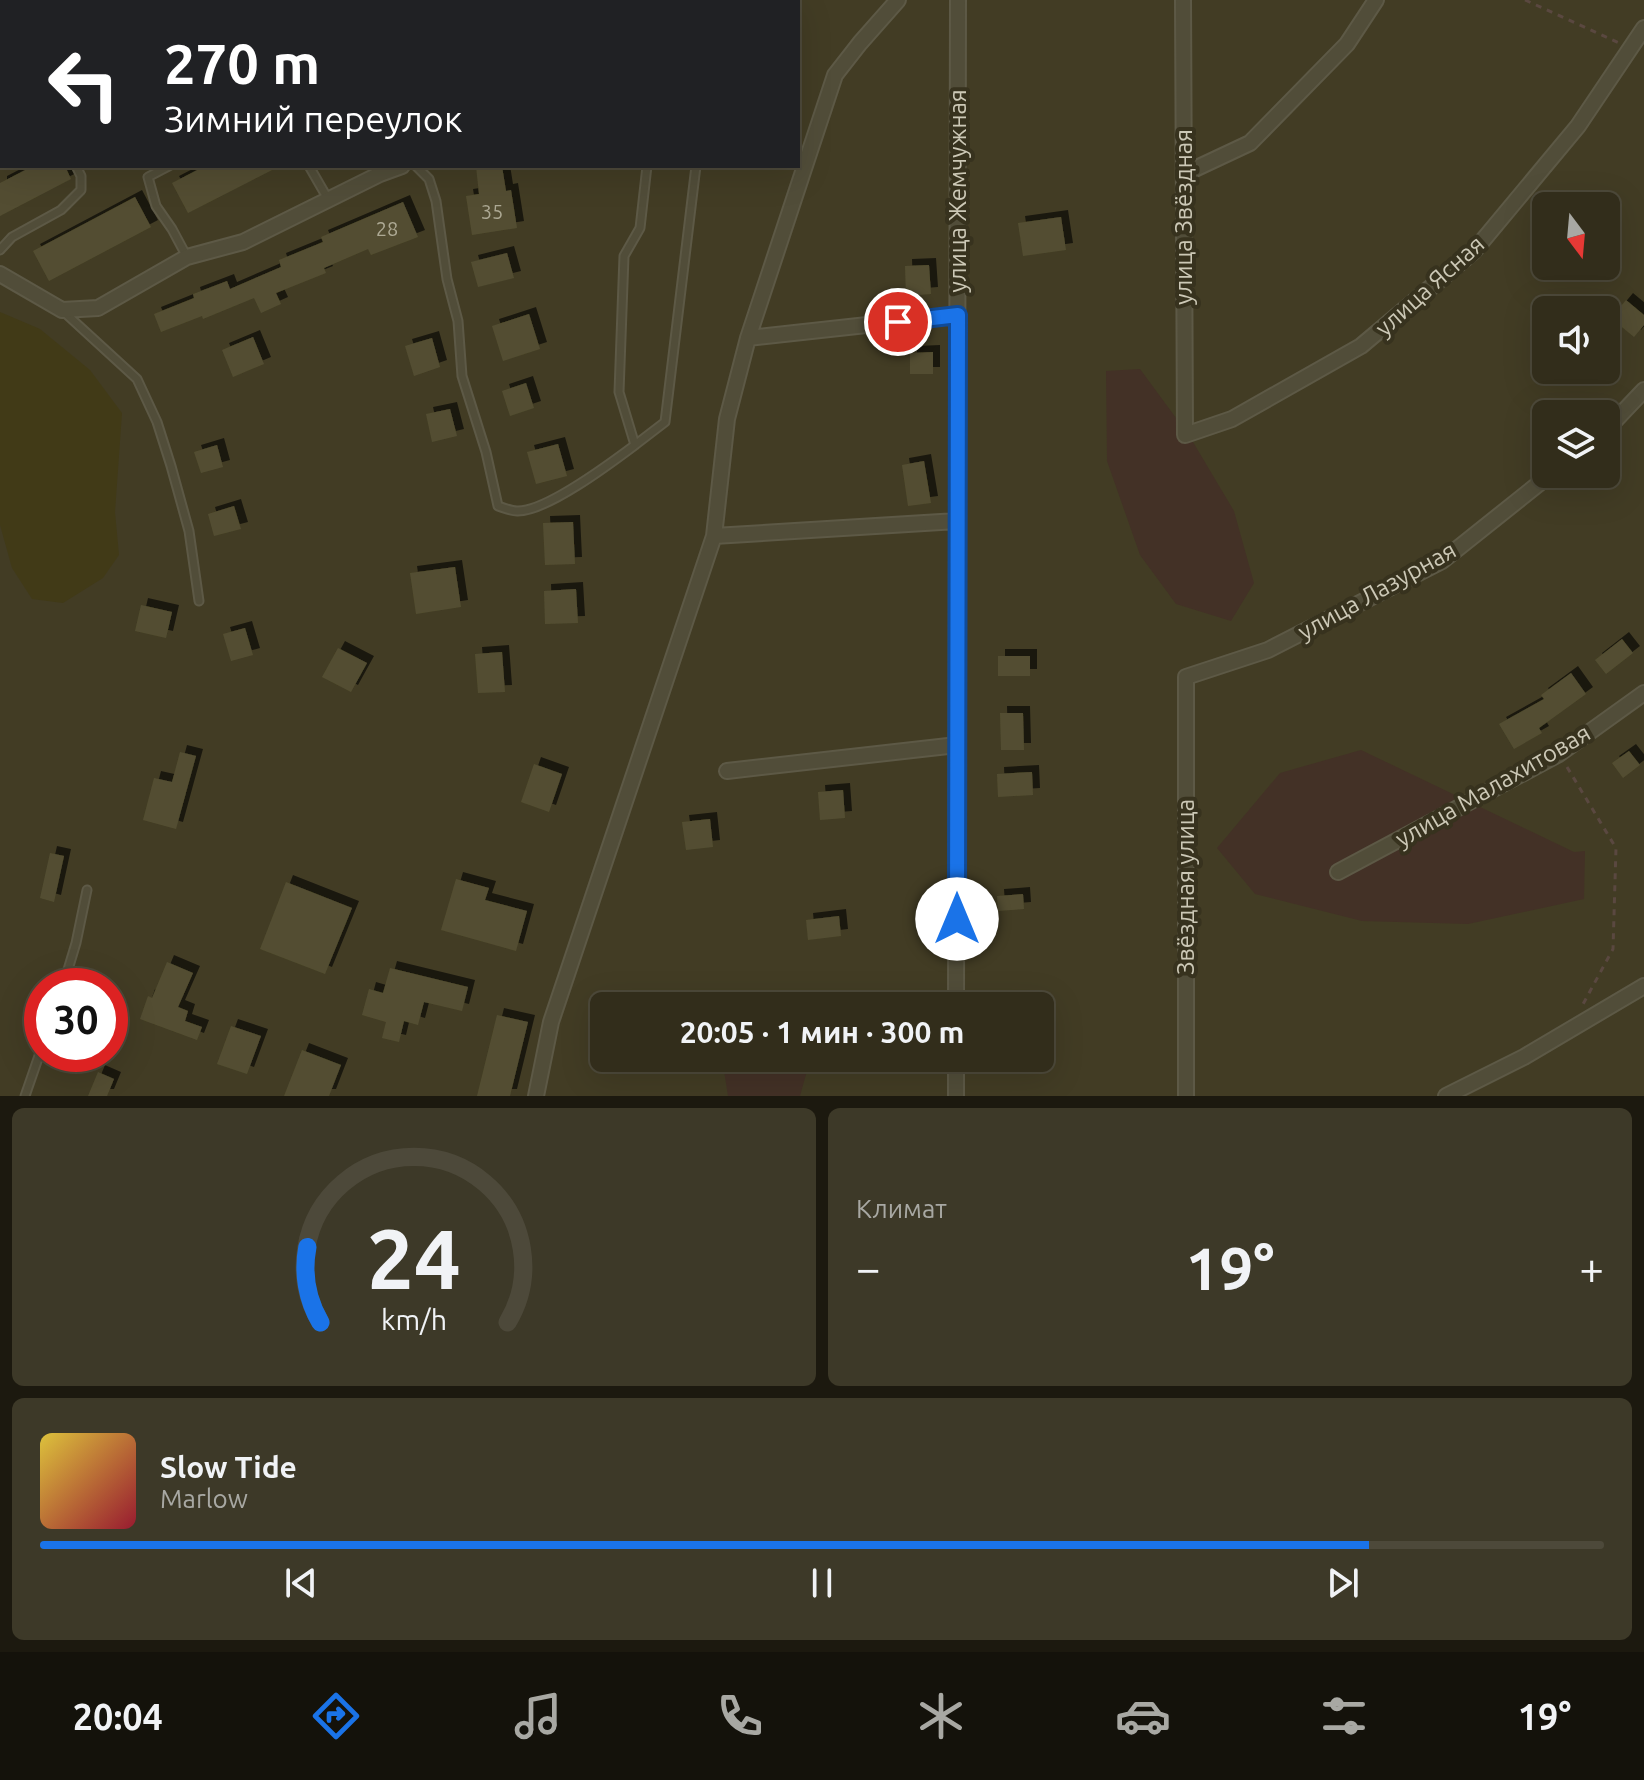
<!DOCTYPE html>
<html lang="ru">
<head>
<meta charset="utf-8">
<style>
	:root { --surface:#322d1b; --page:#3d3928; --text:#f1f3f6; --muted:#a8a8a3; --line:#4d493a; --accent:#1a73e8 }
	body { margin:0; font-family:Ubuntu,sans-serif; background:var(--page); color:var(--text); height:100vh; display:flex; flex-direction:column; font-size:30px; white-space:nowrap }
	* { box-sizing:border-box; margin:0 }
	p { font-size:26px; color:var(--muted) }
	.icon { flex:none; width:44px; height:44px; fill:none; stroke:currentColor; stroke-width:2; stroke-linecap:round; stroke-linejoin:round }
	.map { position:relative; height:1096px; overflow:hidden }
	.side { display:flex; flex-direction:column; gap:12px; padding:12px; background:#1c190f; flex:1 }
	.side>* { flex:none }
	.banner { position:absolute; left:0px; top:0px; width:800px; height:168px; box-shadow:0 8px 32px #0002,0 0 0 2px var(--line); background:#202124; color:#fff; overflow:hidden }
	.needle { width:52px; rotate:164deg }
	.fabs { position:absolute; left:1532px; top:192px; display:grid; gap:16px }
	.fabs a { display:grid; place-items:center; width:88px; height:88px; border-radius:12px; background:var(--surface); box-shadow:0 8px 32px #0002,0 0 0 2px var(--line); font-size:40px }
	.speed { position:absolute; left:24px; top:968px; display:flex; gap:16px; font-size:40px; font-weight:700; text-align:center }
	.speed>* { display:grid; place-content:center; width:104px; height:104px; border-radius:50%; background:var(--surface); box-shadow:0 8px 32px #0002,0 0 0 2px var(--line); line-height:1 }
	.speed .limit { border:12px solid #d22; background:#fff; color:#111 }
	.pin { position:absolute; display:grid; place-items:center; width:68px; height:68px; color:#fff; margin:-34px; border:4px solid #fff; border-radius:50%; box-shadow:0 2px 8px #0007 }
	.me { position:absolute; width:88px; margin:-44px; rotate:0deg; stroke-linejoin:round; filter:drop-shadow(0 0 6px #0008) }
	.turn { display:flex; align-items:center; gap:28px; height:168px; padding:0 32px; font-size:36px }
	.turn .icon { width:104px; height:104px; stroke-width:2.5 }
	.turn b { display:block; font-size:56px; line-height:68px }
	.big { font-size:60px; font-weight:700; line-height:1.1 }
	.side .widget { flex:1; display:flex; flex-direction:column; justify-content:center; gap:12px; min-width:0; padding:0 28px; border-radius:12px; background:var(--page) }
	.side .dial { align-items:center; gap:0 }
	.dial svg { height:208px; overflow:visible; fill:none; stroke:var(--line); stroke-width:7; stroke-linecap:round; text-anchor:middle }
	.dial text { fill:var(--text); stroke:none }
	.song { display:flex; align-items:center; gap:24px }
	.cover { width:96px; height:96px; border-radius:12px; background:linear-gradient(135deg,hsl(50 70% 55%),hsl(350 70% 35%)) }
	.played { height:8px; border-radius:4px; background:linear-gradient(90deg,var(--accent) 85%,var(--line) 85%) }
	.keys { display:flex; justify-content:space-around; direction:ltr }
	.heat { display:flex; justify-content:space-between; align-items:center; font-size:44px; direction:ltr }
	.side .tiles { flex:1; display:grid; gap:12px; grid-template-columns:1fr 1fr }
	.widget:last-child { grid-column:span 2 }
	.trip { position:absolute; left:590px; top:992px; width:464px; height:80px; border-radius:12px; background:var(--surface); box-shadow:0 8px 32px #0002,0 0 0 2px var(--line); font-weight:700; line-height:80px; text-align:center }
	.tabs { display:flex; height:128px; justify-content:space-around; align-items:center; background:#14120b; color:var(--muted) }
	.tabs .icon { width:56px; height:56px }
	.tabs .current { color:var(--accent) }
	.tabs b { font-size:36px; color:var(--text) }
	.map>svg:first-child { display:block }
	.green { fill:#433126 }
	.water { fill:#413a17 }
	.building { fill:#534e31; filter:url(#shadow) }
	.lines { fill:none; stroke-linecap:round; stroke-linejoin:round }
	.service-casing { stroke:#5d5946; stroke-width:11 }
	.minor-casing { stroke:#5d5946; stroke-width:18 }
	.path { stroke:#5a4840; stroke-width:3; stroke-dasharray:6 6; stroke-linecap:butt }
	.service { stroke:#514d39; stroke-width:7 }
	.minor { stroke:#514d39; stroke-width:14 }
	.route-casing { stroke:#114b97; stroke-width:20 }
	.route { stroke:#1a73e8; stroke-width:14 }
	.labels { text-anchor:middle; stroke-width:8; stroke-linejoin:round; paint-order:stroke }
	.number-label { font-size:20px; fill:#ada994 }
	.street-label { font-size:24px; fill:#ccc8b6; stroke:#37321e }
</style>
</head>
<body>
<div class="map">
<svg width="1644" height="1096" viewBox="0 0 1644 1096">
	<defs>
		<filter id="shadow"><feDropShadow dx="7" dy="-7" stdDeviation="0" flood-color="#0009"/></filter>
	</defs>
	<rect width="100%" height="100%" fill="#423c24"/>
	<path class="green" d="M1140 369 1190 437 1234 511 1254 583 1231 621 1176 604 1140 555 1107 461 1106 371Z
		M1361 750 1574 852 1585 851 1584 899 1468 924 1362 921 1255 894 1217 848 1280 773Z
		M722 1058H800L808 1067 800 1096H728Z"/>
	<path class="water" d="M0 312 40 329 90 370 122 413 115 512 119 555 103 578 63 603 32 599 12 568 0 525Z"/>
	<path class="building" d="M33 166H65L71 179 0 216V183Z
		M205 166H280L188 213 172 183Z
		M476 166H502L506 191 511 190 517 228 472 235 466 196 479 194Z
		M135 197 151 227 49 281 33 251Z
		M403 202 418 237 371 255 368 249 324 268 326 273 276 293 281 304 261 313 254 298 203 319 202 316 161 332 154 314 194 298 193 294 227 281 230 289 281 267 279 260 323 242 321 237Z
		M1061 217 1066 250 1023 256 1018 223Z
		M507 253 514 278 478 287 471 262Z
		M929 265 931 294 906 296 905 266Z
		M1626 300 1644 315V325L1634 337 1611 318Z
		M529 314 540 349 503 361 492 326Z
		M253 337 264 364 233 377 222 350Z
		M432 338 440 367 414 376 405 346Z
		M933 352V374H910V353Z
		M526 383 534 408 510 416 502 391Z
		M450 409 457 436 432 442 426 414Z
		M558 444 567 476 536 484 527 452Z
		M217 445 223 467 201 473 194 452Z
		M924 461 931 503 908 506 902 465Z
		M234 506 241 529 214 536 208 514Z
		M573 522 575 564 545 565 543 523Z
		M455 567 461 607 416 614 410 573Z
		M576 589 578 623 545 624 544 591Z
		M141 605 172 612 166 638 135 631Z
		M245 628 253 655 231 661 223 634Z
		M1622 639 1633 653 1606 674 1595 660Z
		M338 648 367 663 351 692 322 677Z
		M502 652 505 692 478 693 475 654Z
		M998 656H1030V676H998Z
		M1571 673 1586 694 1539 728 1542 733 1514 749 1499 724 1544 699 1541 695Z
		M1000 713H1023L1024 750H1001Z
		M1629 751 1640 765 1623 778 1612 763Z
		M180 752 196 756 176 829 143 820 154 778 172 782Z
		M534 764 562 774 549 812 521 802Z
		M1032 772 1033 795 998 797 997 774Z
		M843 790 845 818 820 820 818 792Z
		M710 819 713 847 686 850 682 822Z
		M50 853 64 856 54 902 40 898Z
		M456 879 489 888 485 900 527 911 516 951 441 930Z
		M286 882 352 908 325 974 260 949Z
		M1023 894 1024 909 998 911 997 896Z
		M839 916 841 936 808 940 806 920Z
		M167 962 193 973 178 1007 188 1011 185 1021 202 1027 197 1040 140 1019 148 996 152 998Z
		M390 968 468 987 462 1011 424 1002 418 1025 404 1021 399 1042 382 1038 386 1022 362 1015 369 989 383 993Z
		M497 1015 528 1022 510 1096H477Z
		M231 1026 261 1036 247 1074 217 1064Z
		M302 1050 341 1065 329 1096H284Z
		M98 1072 114 1079 107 1096H88Z"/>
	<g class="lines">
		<g class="service-casing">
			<path id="service" d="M475 0 483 2
				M605 0 613 2
				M466 2 467 0
				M635 2V0
				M683 2V0
				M714 2V0
				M0 163 2 162
				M169 166 148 177 156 206 172 229 187 257
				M309 166 328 199
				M416 166 429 179 436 201 447 279 458 321 462 376 486 452 498 506C504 508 511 511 517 511 546 512 611 463 635 445L619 392 624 256 640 228 647 166
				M0 250 12 237 61 210 81 190V176L76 166
				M64 312 137 379 157 422 171 466 189 531 199 601
				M635 445 665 422 696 166
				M63 986 76 943 87 890
				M25 1096 42 1047"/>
		</g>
		<g class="minor-casing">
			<path id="minor" d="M1183 0 1185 435 1232 419 1361 346 1474 251 1578 126 1644 28
				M1184 174 1250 143 1347 44 1376 0
				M0 274 62 310 98 308 187 257 243 242 380 174 402 166
				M748 338 958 315
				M1606 430 1644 390
				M714 536 957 521
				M727 771 957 745
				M1338 872 1559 754 1644 693
				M956 1006 958 0
				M536 1096 551 1022 714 536 727 419 748 338 835 75 860 43 898 0
				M956 1096V1058
				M1186 1096V677L1268 650 1442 561 1551 474
				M1446 1096 1524 1057 1644 986"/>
		</g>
		<path class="path" d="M1525 0 1619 43
			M1567 767 1616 848 1613 949 1582 1006"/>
		<use href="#service" class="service"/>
		<use href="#minor" class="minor"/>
	</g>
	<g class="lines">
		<g class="route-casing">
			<path id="route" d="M898 322 958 315 957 919"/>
		</g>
		<use href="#route" class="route"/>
	</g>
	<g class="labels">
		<g class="number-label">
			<text x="492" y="219">35</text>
			<text x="387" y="236">28</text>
		</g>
		<g class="street-label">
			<text transform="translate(958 191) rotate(-90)" y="8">улица Жемчужная</text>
			<text transform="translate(1184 217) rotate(-90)" y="8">улица Звёздная</text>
			<text transform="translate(1430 286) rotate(-42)" y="8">улица Ясная</text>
			<text transform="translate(1377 591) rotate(-29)" y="8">улица Лазурная</text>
			<text transform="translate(1493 786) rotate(-30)" y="8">улица Малахитовая</text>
			<text transform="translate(1186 887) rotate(-90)" y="8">Звёздная улица</text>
		</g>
	</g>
</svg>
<div class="fabs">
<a><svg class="needle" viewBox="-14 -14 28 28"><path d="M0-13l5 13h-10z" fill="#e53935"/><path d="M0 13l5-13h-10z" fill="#a8a8a3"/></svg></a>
<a><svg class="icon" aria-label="sound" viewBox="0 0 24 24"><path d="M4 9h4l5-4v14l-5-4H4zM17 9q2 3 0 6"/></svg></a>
<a><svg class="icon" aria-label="layers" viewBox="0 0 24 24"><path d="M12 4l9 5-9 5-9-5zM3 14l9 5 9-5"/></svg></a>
</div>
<div class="speed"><div class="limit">30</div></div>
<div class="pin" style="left:898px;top:322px;background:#d93025"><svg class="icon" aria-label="arrive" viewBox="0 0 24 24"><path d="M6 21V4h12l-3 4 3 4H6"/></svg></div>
<svg class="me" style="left:957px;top:919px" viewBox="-20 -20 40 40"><circle r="19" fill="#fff"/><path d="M0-13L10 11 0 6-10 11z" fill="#1a73e8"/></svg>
<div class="trip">20:05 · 1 мин · 300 m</div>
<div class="banner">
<div class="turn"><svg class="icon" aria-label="left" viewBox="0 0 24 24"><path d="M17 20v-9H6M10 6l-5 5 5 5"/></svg><div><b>270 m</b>Зимний переулок</div></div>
</div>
</div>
<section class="side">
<div class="tiles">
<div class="widget dial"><svg viewBox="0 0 100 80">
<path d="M14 69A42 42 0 1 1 86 69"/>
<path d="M14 69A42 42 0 0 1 9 40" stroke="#1a73e8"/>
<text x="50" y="56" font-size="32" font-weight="700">24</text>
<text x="50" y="72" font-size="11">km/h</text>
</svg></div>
<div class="widget"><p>Климат</p>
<div class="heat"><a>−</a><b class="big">19°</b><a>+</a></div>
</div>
<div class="widget">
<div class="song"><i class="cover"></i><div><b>Slow Tide</b><p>Marlow</p></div></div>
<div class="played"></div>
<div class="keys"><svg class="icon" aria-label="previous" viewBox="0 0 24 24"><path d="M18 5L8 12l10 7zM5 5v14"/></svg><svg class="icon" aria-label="pause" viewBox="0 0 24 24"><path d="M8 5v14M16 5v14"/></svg><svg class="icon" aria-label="next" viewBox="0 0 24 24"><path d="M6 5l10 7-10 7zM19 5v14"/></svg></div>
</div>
</div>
</section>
<nav class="tabs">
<b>20:04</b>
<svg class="icon current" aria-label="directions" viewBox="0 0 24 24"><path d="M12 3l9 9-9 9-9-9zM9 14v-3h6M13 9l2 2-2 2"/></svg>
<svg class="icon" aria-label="music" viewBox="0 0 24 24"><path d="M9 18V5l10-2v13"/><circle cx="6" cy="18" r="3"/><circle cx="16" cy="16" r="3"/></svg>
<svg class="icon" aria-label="phone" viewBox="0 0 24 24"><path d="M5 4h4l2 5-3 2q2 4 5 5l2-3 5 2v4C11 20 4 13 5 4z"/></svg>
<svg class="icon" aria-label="climate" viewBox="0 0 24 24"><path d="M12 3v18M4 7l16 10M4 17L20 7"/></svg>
<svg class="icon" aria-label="car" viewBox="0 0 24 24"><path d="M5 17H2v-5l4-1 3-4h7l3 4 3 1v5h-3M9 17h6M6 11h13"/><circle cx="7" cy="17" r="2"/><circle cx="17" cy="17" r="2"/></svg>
<svg class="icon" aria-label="filters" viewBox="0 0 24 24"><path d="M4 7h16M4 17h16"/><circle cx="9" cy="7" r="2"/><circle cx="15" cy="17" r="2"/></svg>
<b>19°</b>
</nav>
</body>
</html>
